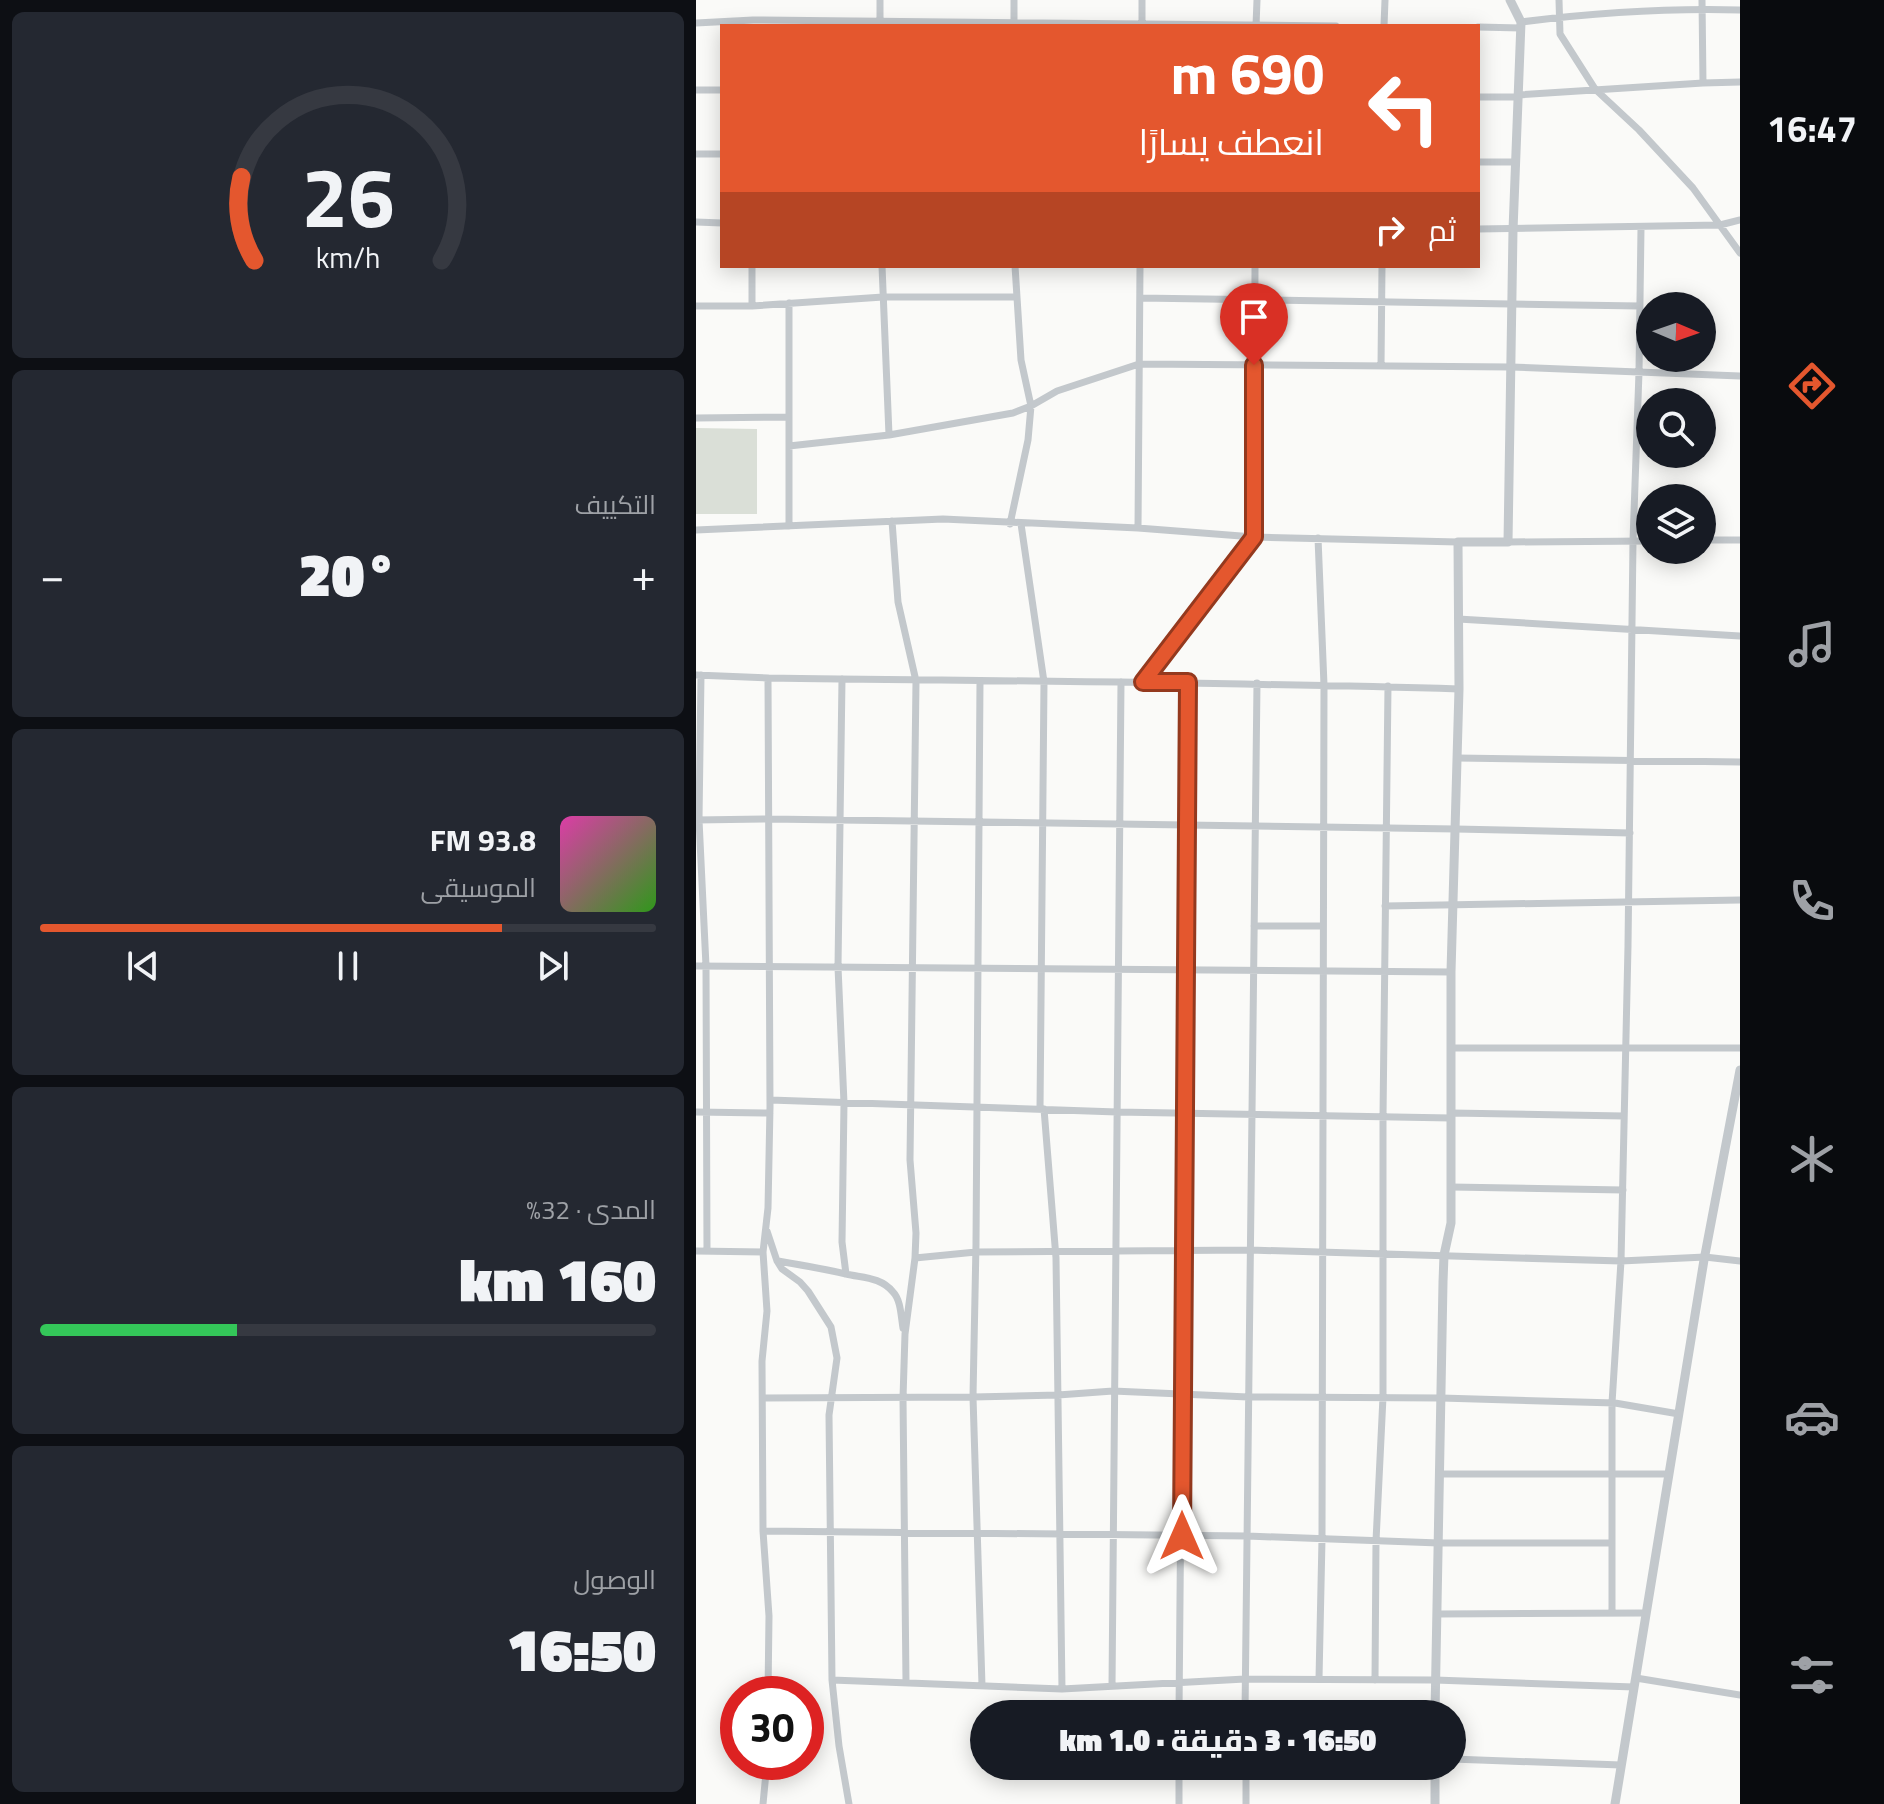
<!DOCTYPE html>
<html lang="ar">
<head>
<meta charset="utf-8">
<style>
	:root { --surface:#171b24; --page:#242831; --text:#f1f3f6; --muted:#9ea1a6; --line:#363941; --accent:#e4572e }
	body { margin:0; font-family:"Titillium Web",Cairo,sans-serif; background:var(--page); color:var(--text); direction:rtl; height:100vh; display:flex; flex-direction:column; font-size:30px; white-space:nowrap }
	* { box-sizing:border-box; margin:0 }
	p { font-size:26px; color:var(--muted) }
	.icon { flex:none; width:44px; height:44px; fill:none; stroke:currentColor; stroke-width:2; stroke-linecap:round; stroke-linejoin:round }
	.map { position:relative; flex:1; overflow:hidden; direction:ltr }
	.side { display:flex; flex-direction:column; gap:12px; padding:12px; background:#0d0f14; width:696px }
	.side>* { flex:none }
	.top-card { position:absolute; left:24px; top:24px; width:760px; height:244px; border-radius:0px; box-shadow:0 4px 20px #0003; direction:rtl; background:#e4572e; color:#fff; overflow:hidden }
	.needle { width:52px; rotate:92deg }
	.tools { position:absolute; left:940px; top:292px; display:grid; gap:16px }
	.tools a { display:grid; place-items:center; width:80px; height:80px; border-radius:50%; background:var(--surface); box-shadow:0 4px 20px #0003; font-size:40px }
	.speed { position:absolute; left:24px; top:1676px; display:flex; gap:16px; font-size:40px; font-weight:700; text-align:center }
	.speed>* { display:grid; place-content:center; width:104px; height:104px; border-radius:50%; background:var(--surface); box-shadow:0 4px 20px #0003; line-height:1 }
	.speed .limit { border:12px solid #d22; background:#fff; color:#111 }
	.pin { position:absolute; display:grid; place-items:center; width:68px; height:68px; color:#fff; margin:-82px -34px; border-radius:50% 50% 50% 0; rotate:-45deg; box-shadow:0 0 8px #0007 }
	.pin .icon { rotate:45deg }
	.me { position:absolute; width:88px; margin:-44px; rotate:0deg; stroke-linejoin:round; filter:drop-shadow(0 0 6px #0008) }
	.turn { display:flex; align-items:center; gap:28px; height:168px; padding:0 24px; font-size:36px }
	.turn .icon { width:104px; height:104px; stroke-width:2.5 }
	.turn b { display:block; font-size:56px; line-height:68px }
	.then { display:flex; align-items:center; height:76px; padding:0 24px; background:#0003; gap:16px; font-size:30px }
	.big { font-size:60px; font-weight:800; line-height:1.1 }
	.side .card { flex:1; display:flex; flex-direction:column; justify-content:center; gap:12px; min-width:0; padding:0 28px; border-radius:12px; background:var(--page) }
	.side .dial { align-items:center; gap:0 }
	.dial svg { height:208px; overflow:visible; fill:none; stroke:var(--line); stroke-width:7; stroke-linecap:round; text-anchor:middle }
	.dial text { fill:var(--text); stroke:none }
	.song { display:flex; align-items:center; gap:24px }
	.cover { width:96px; height:96px; border-radius:12px; background:linear-gradient(135deg,hsl(320 70% 55%),hsl(110 70% 35%)) }
	.played { height:8px; border-radius:4px; background:linear-gradient(90deg,var(--accent) 75%,var(--line) 75%) }
	.keys { display:flex; justify-content:space-around; direction:ltr }
	.heat { display:flex; justify-content:space-between; align-items:center; font-size:44px; direction:ltr }
	.charge { height:12px; border-radius:6px; background:linear-gradient(90deg,#34c759 32%,var(--line) 0) }
	.trip { position:absolute; left:274px; top:1700px; width:496px; height:80px; border-radius:40px; background:var(--surface); box-shadow:0 4px 20px #0003; font-weight:800; line-height:80px; text-align:center; direction:rtl }
	main { display:flex; flex:1; min-height:0 }
	.tabs { display:flex; flex-direction:column; width:144px; justify-content:space-around; align-items:center; background:#090b0e; color:var(--muted) }
	.tabs .icon { width:56px; height:56px }
	.tabs .selected { color:var(--accent) }
	.tabs b { font-size:36px; color:var(--text) }
	.map>svg:first-child { display:block }
	.green { fill:#dadfd7 }
	.lines { fill:none; stroke-linecap:round; stroke-linejoin:round }
	.minor { stroke:#c3c8cc; stroke-width:7 }
	.tertiary { stroke:#c3c8cc; stroke-width:9 }
	.route-casing { stroke:#94391e; stroke-width:20 }
	.route { stroke:#e4572e; stroke-width:14 }
</style>
</head>
<body>
<main>
<nav class="tabs">
<b>16:47</b>
<svg class="icon selected" aria-label="directions" viewBox="0 0 24 24"><path d="M12 3l9 9-9 9-9-9zM9 14v-3h6M13 9l2 2-2 2"/></svg>
<svg class="icon" aria-label="music" viewBox="0 0 24 24"><path d="M9 18V5l10-2v13"/><circle cx="6" cy="18" r="3"/><circle cx="16" cy="16" r="3"/></svg>
<svg class="icon" aria-label="phone" viewBox="0 0 24 24"><path d="M5 4h4l2 5-3 2q2 4 5 5l2-3 5 2v4C11 20 4 13 5 4z"/></svg>
<svg class="icon" aria-label="climate" viewBox="0 0 24 24"><path d="M12 3v18M4 7l16 10M4 17L20 7"/></svg>
<svg class="icon" aria-label="car" viewBox="0 0 24 24"><path d="M5 17H2v-5l4-1 3-4h7l3 4 3 1v5h-3M9 17h6M6 11h13"/><circle cx="7" cy="17" r="2"/><circle cx="17" cy="17" r="2"/></svg>
<svg class="icon" aria-label="filters" viewBox="0 0 24 24"><path d="M4 7h16M4 17h16"/><circle cx="9" cy="7" r="2"/><circle cx="15" cy="17" r="2"/></svg>
</nav>
<div class="map">
<svg width="1044" height="1804" viewBox="0 0 1044 1804">
	<rect width="100%" height="100%" fill="#fafaf8"/>
	<path class="green" d="M0 428 61 429V514H0Z"/>
	<g class="lines">
		<path class="minor" d="M184 0V26
			M863 0 864 34 899 89 943 130 997 188 1044 253
			M1006 0 1007 83
			M825 22C897 13 971 8 1044 10
			M0 23 57 20 640 26
			M318 26V0
			M446 26V0
			M560 26 561 0
			M688 26 689 0
			M782 27 825 28
			M0 90H26
			M822 95 1007 83 1044 82
			M782 97H822
			M0 154H26
			M782 162H820
			M0 222 26 223
			M782 229 1024 225 1044 220
			M186 266 193 435
			M444 298 944 306
			M93 303V526
			M0 306H56L187 297H321
			M56 306V266
			M685 366 686 266
			M0 418 93 417
			M93 446 193 435 317 413 335 406 361 391 443 364 815 367 1044 376
			M196 521 202 602 220 681 214 1160 220 1233 219 1258 209 1334 207 1398 210 1682
			M314 524 332 440 335 406 325 360 319 266
			M325 524 348 682 344 1109
			M442 528 444 266
			M0 530 247 519 442 528 558 537 762 542
			M622 538 628 685 626 1539 623 1679
			M1006 540H1044
			M812 542 954 541
			M762 619 1044 636
			M0 675 72 678
			M5 675 3 820 10 966 11 1250
			M146 679 142 967 148 1103 146 1242 150 1274
			M284 681 280 1244 277 1397 286 1685
			M447 682 558 537 559 266
			M761 758 1044 762
			M0 820 73 819 760 829 934 833
			M689 906 1044 900
			M558 926H627
			M0 966 755 972
			M755 1048H1044
			M74 1100 421 1112 755 1118
			M348 1109 360 1258 366 1689
			M0 1112 74 1113
			M755 1113 928 1116
			M755 1187 927 1190
			M71 1231 81 1261 86 1269 104 1282 112 1291 135 1327 141 1358 133 1415 136 1680 143 1746 153 1804
			M0 1251 67 1252
			M219 1258 280 1252 554 1250 925 1261 1009 1257 1044 1261
			M82 1261C105 1265 128 1269 150 1274 167 1278 185 1277 197 1292 205 1300 205 1317 207 1328
			M67 1398 277 1397 362 1395 417 1391 552 1397 745 1398 919 1403 983 1414
			M744 1474H973
			M67 1531 551 1536 743 1543H916
			M916 1613V1403L925 1261 932 946 937 541 943 372 945 228
			M741 1614 950 1613
			M940 1678 1044 1695
			M136 1680 366 1689 549 1679 739 1680 938 1687
			M679 1680 680 1541 687 1397V1117L692 686
			M416 1686 425 682
			M72 1694 73 1616 67 1531 66 1361 71 1311 67 1252 72 1208 74 1107 72 678C302 681 532 682 763 689
			M483 1714 492 682
			M549 1714 561 683
			M756 1759 925 1765
			M550 1766V1804
			M67 1804 71 1762
			M483 1804V1766"/>
		<path class="tertiary" d="M739 1714 747 1282 748 1255 755 1223V972L763 689 762 542H812L817 230 825 22 814 0
			M739 1804V1766
			M919 1804 1008 1260 1044 1070"/>
	</g>
	<g class="lines">
		<g class="route-casing">
			<path id="route" d="M486 1536 492 682H447L558 537V365"/>
		</g>
		<use href="#route" class="route"/>
	</g>
</svg>
<div class="tools">
<a><svg class="needle" viewBox="-14 -14 28 28"><path d="M0-13l5 13h-10z" fill="#e53935"/><path d="M0 13l5-13h-10z" fill="#9ea1a6"/></svg></a>
<a><svg class="icon" aria-label="search" viewBox="0 0 24 24"><circle cx="10" cy="10" r="6"/><path d="M15 15l6 6"/></svg></a>
<a><svg class="icon" aria-label="layers" viewBox="0 0 24 24"><path d="M12 4l9 5-9 5-9-5zM3 14l9 5 9-5"/></svg></a>
</div>
<div class="speed"><div class="limit">30</div></div>
<div class="pin" style="left:558px;top:365px;background:#d93025"><svg class="icon" aria-label="arrive" viewBox="0 0 24 24"><path d="M6 21V4h12l-3 4 3 4H6"/></svg></div>
<svg class="me" style="left:486px;top:1536px" viewBox="-20 -20 40 40"><path d="M0-17L14 15 0 8-14 15z" fill="#e4572e" stroke="#fff" stroke-width="4"/></svg>
<div class="trip">16:50 · 3 دقيقة · 1.0 km</div>
<div class="top-card">
<div class="turn"><svg class="icon" aria-label="left" viewBox="0 0 24 24"><path d="M17 20v-9H6M10 6l-5 5 5 5"/></svg><div><b>690 m</b>انعطف يسارًا</div></div>
<div class="then">ثم<svg class="icon" aria-label="right" viewBox="0 0 24 24"><path d="M7 20v-9h11M14 6l5 5-5 5"/></svg></div>
</div>
</div>
<section class="side">
<div class="card dial"><svg viewBox="0 0 100 80">
<path d="M14 69A42 42 0 1 1 86 69"/>
<path d="M14 69A42 42 0 0 1 9 37" stroke="#e4572e"/>
<text x="50" y="56" font-size="32" font-weight="700">26</text>
<text x="50" y="72" font-size="11">km/h</text>
</svg></div>
<div class="card"><p>التكييف</p>
<div class="heat"><a>−</a><b class="big">20°</b><a>+</a></div>
</div>
<div class="card">
<div class="song"><i class="cover"></i><div><b>93.8 FM</b><p>الموسيقى</p></div></div>
<div class="played"></div>
<div class="keys"><svg class="icon" aria-label="previous" viewBox="0 0 24 24"><path d="M18 5L8 12l10 7zM5 5v14"/></svg><svg class="icon" aria-label="pause" viewBox="0 0 24 24"><path d="M8 5v14M16 5v14"/></svg><svg class="icon" aria-label="next" viewBox="0 0 24 24"><path d="M6 5l10 7-10 7zM19 5v14"/></svg></div>
</div>
<div class="card"><p>المدى · 32%</p><b class="big">160 km</b><div class="charge"></div></div>
<div class="card"><p>الوصول</p><b class="big">16:50</b></div>
</section>
</main>
</body>
</html>
